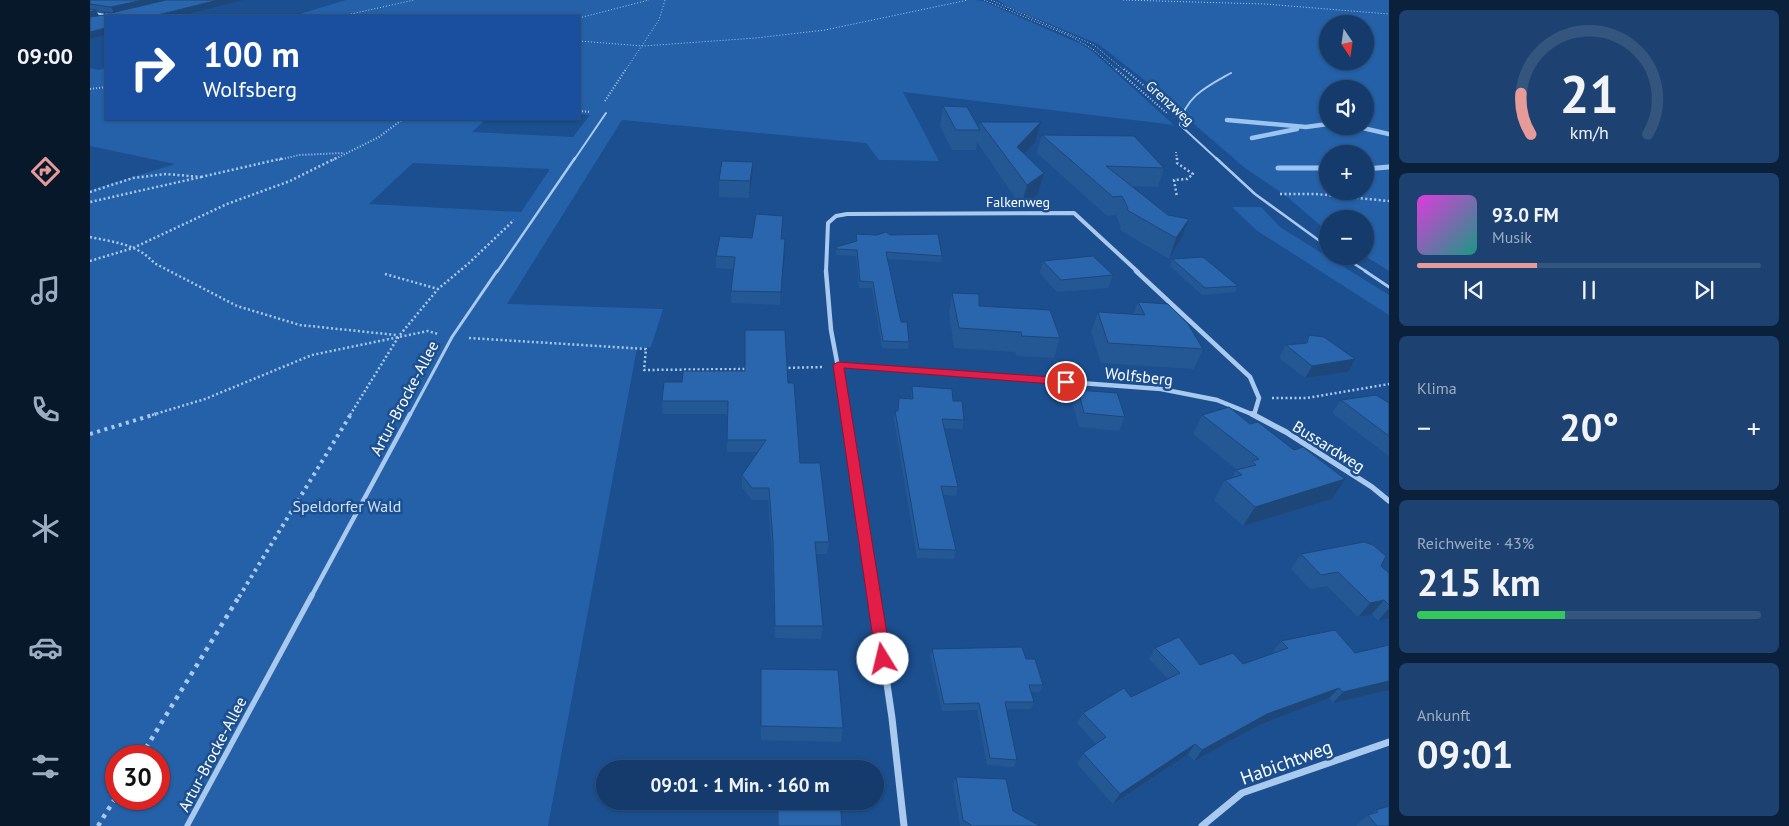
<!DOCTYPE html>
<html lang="de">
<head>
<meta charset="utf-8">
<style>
	:root { --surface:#143b6b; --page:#1d4271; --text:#f1f3f6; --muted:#9dadc1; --line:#33557e; --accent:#e69b98 }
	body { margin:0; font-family:"PT Sans",sans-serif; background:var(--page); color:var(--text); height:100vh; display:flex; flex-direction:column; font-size:19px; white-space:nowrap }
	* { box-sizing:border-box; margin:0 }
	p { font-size:16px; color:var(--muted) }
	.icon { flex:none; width:28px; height:28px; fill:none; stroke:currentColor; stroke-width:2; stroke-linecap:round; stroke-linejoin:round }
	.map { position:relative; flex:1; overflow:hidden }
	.side { display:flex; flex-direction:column; gap:10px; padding:10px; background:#0b203b; width:400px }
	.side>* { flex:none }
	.guide { position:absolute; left:15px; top:15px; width:475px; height:105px; border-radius:0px; box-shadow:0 1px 4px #0004,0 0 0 1px var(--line); background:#1a4fa0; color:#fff; overflow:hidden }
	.needle { width:32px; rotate:167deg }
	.buttons { position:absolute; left:1229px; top:15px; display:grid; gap:10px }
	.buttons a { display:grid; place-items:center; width:55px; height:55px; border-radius:50%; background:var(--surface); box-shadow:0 1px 4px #0004,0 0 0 1px var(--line); font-size:25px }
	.speed { position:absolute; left:15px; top:745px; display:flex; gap:10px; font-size:25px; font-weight:700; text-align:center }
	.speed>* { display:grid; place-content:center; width:65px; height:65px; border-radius:50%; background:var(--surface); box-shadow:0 1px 4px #0004,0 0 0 1px var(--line); line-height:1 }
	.speed .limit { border:8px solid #d22; background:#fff; color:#111 }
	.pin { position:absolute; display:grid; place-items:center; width:42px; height:42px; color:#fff; margin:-21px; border:2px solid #fff; border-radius:50%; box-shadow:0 1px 5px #0007 }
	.me { position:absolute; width:55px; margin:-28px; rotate:351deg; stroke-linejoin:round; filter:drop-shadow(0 0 4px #0008) }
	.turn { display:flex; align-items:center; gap:18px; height:105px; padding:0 15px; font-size:22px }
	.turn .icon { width:65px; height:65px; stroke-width:2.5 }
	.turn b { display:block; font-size:35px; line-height:42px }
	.big { font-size:38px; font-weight:600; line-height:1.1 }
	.side .card { flex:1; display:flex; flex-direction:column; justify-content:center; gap:8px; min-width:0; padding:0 18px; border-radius:8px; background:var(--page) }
	.side .dial { align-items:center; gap:0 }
	.dial svg { height:130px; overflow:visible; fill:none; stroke:var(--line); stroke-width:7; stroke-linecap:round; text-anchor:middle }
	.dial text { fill:var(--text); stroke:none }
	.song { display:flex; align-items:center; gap:15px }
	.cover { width:60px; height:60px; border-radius:8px; background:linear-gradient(135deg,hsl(300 70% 55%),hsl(170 70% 35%)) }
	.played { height:5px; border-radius:2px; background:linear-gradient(90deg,var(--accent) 35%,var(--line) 35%) }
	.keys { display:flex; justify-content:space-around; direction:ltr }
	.heat { display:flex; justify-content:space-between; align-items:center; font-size:28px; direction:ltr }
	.charge { height:8px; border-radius:4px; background:linear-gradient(90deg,#34c759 43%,var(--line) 0) }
	.trip { position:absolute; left:506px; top:760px; width:288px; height:50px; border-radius:25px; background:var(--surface); box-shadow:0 1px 4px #0004,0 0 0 1px var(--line); font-weight:600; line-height:50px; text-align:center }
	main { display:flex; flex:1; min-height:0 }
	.tab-bar { display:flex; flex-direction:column; width:90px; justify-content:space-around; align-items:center; background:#08182b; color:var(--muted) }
	.tab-bar .icon { width:35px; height:35px }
	.tab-bar .active { color:var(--accent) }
	.tab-bar b { font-size:22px; color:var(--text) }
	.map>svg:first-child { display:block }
	.green { fill:#2461a8; fill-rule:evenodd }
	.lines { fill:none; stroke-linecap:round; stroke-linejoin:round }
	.stream-far1 { stroke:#9cc4f0; stroke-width:4.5 }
	.stream { stroke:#9cc4f0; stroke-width:5 }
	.path-far4 { stroke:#a9c9ee; stroke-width:1; stroke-dasharray:1 2; stroke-linecap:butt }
	.path-far3 { stroke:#a9c9ee; stroke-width:2; stroke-dasharray:1 2; stroke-linecap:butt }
	.path-far2 { stroke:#a9c9ee; stroke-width:2.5; stroke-dasharray:2 2.5; stroke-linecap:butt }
	.path-far1 { stroke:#a9c9ee; stroke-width:4; stroke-dasharray:3 4.5; stroke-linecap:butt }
	.path { stroke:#a9c9ee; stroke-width:4.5; stroke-dasharray:4 5.5; stroke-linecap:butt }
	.lane-far4 { stroke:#a9c9ee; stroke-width:2 }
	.lane-far3 { stroke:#a9c9ee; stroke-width:2.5 }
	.lane-far2 { stroke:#a9c9ee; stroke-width:3 }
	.lane-far1 { stroke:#a9c9ee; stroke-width:4.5 }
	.lane { stroke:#a9c9ee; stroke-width:5.5 }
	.street-far4 { stroke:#a9c9ee; stroke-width:2 }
	.street-far3 { stroke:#a9c9ee; stroke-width:4 }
	.street-far2 { stroke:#a9c9ee; stroke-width:4.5 }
	.street-far1 { stroke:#a9c9ee; stroke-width:5.5 }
	.street { stroke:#a9c9ee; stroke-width:7 }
	.wall { fill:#245895; fill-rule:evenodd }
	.shaded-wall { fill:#1d4779 }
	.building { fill:#2a66ad; stroke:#1d4779 }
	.route { fill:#e11d48; stroke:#92132f }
	.labels { text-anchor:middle; stroke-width:5; stroke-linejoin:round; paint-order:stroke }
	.far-street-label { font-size:14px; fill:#fff; stroke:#1b4f8f }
	.street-label { font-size:16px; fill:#fff; stroke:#1b4f8f }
	.park-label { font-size:16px; fill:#cfe3fa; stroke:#1b4f8f }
	.near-street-label { font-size:19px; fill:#fff; stroke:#1b4f8f }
</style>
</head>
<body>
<main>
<nav class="tab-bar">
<b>09:00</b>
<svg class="icon active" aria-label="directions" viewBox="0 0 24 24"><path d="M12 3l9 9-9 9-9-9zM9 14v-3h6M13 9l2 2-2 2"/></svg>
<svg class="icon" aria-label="music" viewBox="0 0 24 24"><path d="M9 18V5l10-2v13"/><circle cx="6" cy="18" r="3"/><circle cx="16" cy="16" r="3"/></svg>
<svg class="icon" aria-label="phone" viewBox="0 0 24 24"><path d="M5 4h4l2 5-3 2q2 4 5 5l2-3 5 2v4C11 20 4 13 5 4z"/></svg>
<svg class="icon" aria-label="climate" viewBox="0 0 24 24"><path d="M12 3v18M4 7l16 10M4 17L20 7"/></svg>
<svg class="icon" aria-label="car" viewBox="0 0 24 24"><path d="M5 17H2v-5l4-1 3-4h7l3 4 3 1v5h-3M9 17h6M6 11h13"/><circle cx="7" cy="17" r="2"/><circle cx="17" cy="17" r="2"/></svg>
<svg class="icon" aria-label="filters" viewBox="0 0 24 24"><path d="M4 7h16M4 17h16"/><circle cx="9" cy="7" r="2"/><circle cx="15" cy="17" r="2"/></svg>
</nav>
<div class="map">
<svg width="1299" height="826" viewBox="0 0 1299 826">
	<rect width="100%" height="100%" fill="#1b4f8f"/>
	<path class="green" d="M256 0H885L893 1 991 44 1002 51 1084 125 813 92 849 161 789 160 776 143 532 120 417 304 573 309 561 347 547 348 458 826H0V190L85 164 0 146V68L8 70 16 68V119H396L382 132 483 137 500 115 489 114V16H203ZM323 163 460 169 431 212 279 204ZM26 756H69V799H26Z
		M907 0H1299V271L1275 256V219H1238L1237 231 1196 196 1155 168 1105 125 1089 107 1008 44 919 7ZM1238 24H1275V61H1238ZM1238 89H1275V126H1238ZM1238 154H1275V191H1238Z
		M1142 207H1171L1190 227 1299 295V315L1166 230Z"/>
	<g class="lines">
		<path class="stream-far1" d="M1137 120 1216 127 1238 124
			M1264 126 1299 134
			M1162 138 1207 129"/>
		<path class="stream" d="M1188 168H1238
			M1275 169 1299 167"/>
		<path class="path-far4" d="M894 0 982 37 1004 50 1028 71
			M901 0 1004 45 1035 71
			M1033 0 1175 4 1299 14
			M252 16 324 0
			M489 18 559 0
			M489 41 553 46 666 38 735 30 878 0
			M535 71 569 20 575 0"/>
		<path class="path-far3" d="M1026 69 1078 114
			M1034 69 1082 109
			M0 89 16 87
			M515 101 536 69
			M489 111 501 112
			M1086 152 1087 160
			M189 160 209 155 253 153
			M243 160 289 137 313 119"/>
		<path class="path-far2" d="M1087 158V163L1103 174 1097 179 1084 180 1087 197
			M111 177 194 158
			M0 192 43 178 76 174 111 177 0 202
			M1190 194H1226L1299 201
			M0 237C23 242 48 244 64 263L147 306 210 325 306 335
			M0 261 43 248 137 204 200 181 246 158
			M295 274 348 289
			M379 338 556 349 554 370 658 369
			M694 368 733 367
			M1182 398H1217L1299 384
			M62 415 115 399 222 355 338 331 348 334
			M260 415 309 336 348 289 379 263 424 220"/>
		<path class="path-far1" d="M0 434 66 414
			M149 597 261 414"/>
		<path class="path" d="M51 756 150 595
			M8 826 26 797"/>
		<path class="lane-far4" d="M484 160 516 113
			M1128 160 1090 125C1094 97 1118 86 1141 73"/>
		<path class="lane-far3" d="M1126 158 1165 194 1238 247
			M1252 256 1277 272
			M407 272 485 158"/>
		<path class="lane-far2" d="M1275 271 1299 287
			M320 415 362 337 407 271"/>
		<path class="lane-far1" d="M221 597 320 414"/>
		<path class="lane" d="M97 826 222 595"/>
		<path class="street-far4" d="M0 12 20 16"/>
		<path class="street-far3" d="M736 272 738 223 746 216 757 214 984 213 1048 272"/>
		<path class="street-far2" d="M736 271 741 330 757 415
			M1046 271 1160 377 1169 398 1164 415
			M749 365 1071 389 1127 400 1164 415"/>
		<path class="street-far1" d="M756 414 784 597
			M1162 414 1196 432 1282 487 1299 501"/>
		<path class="street" d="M784 595 802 718 814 826
			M1112 826 1152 793 1299 742"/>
	</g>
	<path class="wall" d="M0 0H153L16 16V35L0 39ZM3 10 19 12 14 15 9 16Z
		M853 106 889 128 890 122H951L946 141 934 154 954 173 948 194 931 206 887 142 886 150H862L850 126Z
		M952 135 1074 168 1068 187 1040 186 1078 215 1099 219 1091 239 1079 259 1030 230 1031 227 1026 215 1017 216 947 153Z
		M662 178 659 198 629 197V180Z
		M693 216 692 239H695L690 305 641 303V291L644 269 626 268V256L662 238Z
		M766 234 800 235 852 256 851 262 798 259 811 322 819 342 818 349 792 348 782 288H769L766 256 746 255V247L766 241Z
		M1082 259 1148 286 1145 292 1112 295 1080 266Z
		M953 261 1023 275 1018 288 967 292 950 273Z
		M862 293 889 306 970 338 964 358 927 356 925 352 864 348 859 312Z
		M1048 302 1113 349 1104 369 1011 363 1001 332 1008 312 1043 314Z
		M1219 335 1258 372 1215 378 1189 358 1196 345 1215 343Z
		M698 383 710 463 739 542 737 554H726L733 626 731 639 685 638 682 554 678 500H662L652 488V475L668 452H637L638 414H573L572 401Z
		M822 386 863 401 874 420 872 429 854 428 868 487 866 496 854 495 866 550 864 559 827 558 804 419 805 411H807L809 398 821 399Z
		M988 390 1035 417 1029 431 989 427 983 404Z
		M1251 400 1299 403V456L1242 413Z
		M1112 415 1160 424 1242 499 1153 526 1124 500 1135 480 1142 478 1146 470H1147L1103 434Z
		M1211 554 1291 566 1299 573V618L1288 621 1282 614 1268 617 1237 586 1220 589 1201 569Z
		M1191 641 1265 653 1299 645 1243 703 1239 698 1169 725 1104 761 1098 754 1023 804 987 764 993 753 1006 744 987 723 993 713 1041 697 1078 679 1059 659 1065 648 1110 665 1153 664 1184 653 1183 652Z
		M842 649 936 659 953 685 950 692H941L944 702 941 709H916L927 760 924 767 897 765 887 710 852 711 840 656Z
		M671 669 753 728 751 742 671 740Z
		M866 777 923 811 950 826H870L863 784Z
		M687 801H750L752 826H687Z
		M1286 810 1299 826H1266L1278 815 1281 814Z"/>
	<path class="shaded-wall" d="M53 0H80L24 13 21 7Z
		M128 0H153L90 16H64Z
		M6 10 9 16 0 18V12Z
		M16 28V35L0 39V32Z
		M951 122 946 141 923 167 927 147Z
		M663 162 662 178 659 198 660 181Z
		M954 173 948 194 931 206 937 185Z
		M1099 219 1091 239 1079 259 1086 238Z
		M695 239V251L690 305 691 292Z
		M1265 359 1258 372 1215 378 1222 366Z
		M1255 479 1242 499 1153 526 1165 507Z
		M1294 600 1282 614 1268 617 1280 603Z
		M1299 608V618L1288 621Z
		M1299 681V690L1243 703 1253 692Z
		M1249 688 1239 698 1169 725 1104 761 1112 750 1177 714Z
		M1105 744 1098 754 1023 804 1030 794Z"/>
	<path class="building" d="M0 0H53L21 7 0 4Z
		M76 0H128L64 16H16V28L0 32V17L14 15 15 12 21 13Z
		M0 9 6 10 0 12Z
		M853 106 877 107 890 130H866Z
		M890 122H951L927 147 954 173 937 185Z
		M952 135 1044 136 1074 168 1016 166 1078 215 1099 219 1086 238 1037 210 1038 208 1032 196 1023 197Z
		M632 161 663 162 660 181 629 180Z
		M666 214 693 216 691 239H695L691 292 641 291 645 257 626 256 630 236 662 238Z
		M796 232 800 235 848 234 852 256 796 252 811 322H817L819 342 793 341 783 282 770 281 767 250 746 249V247L767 241 766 234 787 235Z
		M1003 256 1023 275 971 280 953 261Z
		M1113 257 1148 286 1115 288 1082 259Z
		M862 293 889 294V306L960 310 970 338 932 336 931 332 869 328Z
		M1048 302 1078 304 1098 324 1113 349 1018 343 1008 312 1055 315Z
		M655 330H695L698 383H704L710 463H730L739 542H725L733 626H685L683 541 679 488H662L652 475 676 440H637L638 401H572L574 382H592L593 371H655Z
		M1219 335 1234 337 1265 359 1222 366 1196 345 1217 343Z
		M822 386 862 389 863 401H872L874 420 852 419 868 487 851 486 866 550 829 549 805 411H808L809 398 823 399Z
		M988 390 1027 393 1035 417 994 413Z
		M1286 395 1299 403V436L1251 400Z
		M1139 407 1160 424 1168 422 1204 450 1213 447 1255 479 1165 507 1135 480 1152 475 1146 470 1166 465 1162 461 1169 459 1112 415Z
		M1274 542 1283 545 1296 556 1291 566 1299 573V605L1294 600 1280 603 1248 572 1231 575 1211 554Z
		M1245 630 1265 653 1299 645V681L1253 692 1249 688 1177 714 1112 750 1105 744 1030 794 993 753 1016 737 993 713 1034 688 1041 697 1090 673 1065 648 1089 637 1110 665 1143 653 1153 664 1198 648 1191 641Z
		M932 647 936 659H945L953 685H939L944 702H915L927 760 900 758 889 703 854 704 842 649Z
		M671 669 748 670 753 728 671 726Z
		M687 767 731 768V769H687Z
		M866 777 916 779 923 811 950 826H881V825L873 820Z
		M688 801H750L752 826H688Z
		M1299 806V826H1287L1278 815 1288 812 1286 810Z"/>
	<path class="route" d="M748 362 976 378 982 382 976 385 754 368 801 659 799 664 793 666 788 664 786 659 743 365Z"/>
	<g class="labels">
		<g class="far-street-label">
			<text transform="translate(1080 103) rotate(42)" y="5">Grenzweg</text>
			<text x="928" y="207">Falkenweg</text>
		</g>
		<g class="street-label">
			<text transform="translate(1049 376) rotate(6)" y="6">Wolfsberg</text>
			<text transform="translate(314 398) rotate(-62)" y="6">Artur-Brocke-Allee</text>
			<text transform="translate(1239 446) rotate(32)" y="6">Bussardweg</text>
			<text transform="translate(122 754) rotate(-62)" y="6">Artur-Brocke-Allee</text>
		</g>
		<g class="park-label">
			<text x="257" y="512">Speldorfer Wald</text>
		</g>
		<g class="near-street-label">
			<text transform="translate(1196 762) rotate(-20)" y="7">Habichtweg</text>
		</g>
	</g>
</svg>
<div class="buttons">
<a><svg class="needle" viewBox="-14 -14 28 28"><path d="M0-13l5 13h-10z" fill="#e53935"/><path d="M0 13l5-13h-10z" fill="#9dadc1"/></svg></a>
<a><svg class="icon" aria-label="sound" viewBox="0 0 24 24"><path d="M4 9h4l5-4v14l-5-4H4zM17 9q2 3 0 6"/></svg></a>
<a>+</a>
<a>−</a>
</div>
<div class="speed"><div class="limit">30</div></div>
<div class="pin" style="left:976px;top:382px;background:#d93025"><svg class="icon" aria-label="arrive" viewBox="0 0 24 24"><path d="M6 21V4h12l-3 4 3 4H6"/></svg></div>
<svg class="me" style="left:793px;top:659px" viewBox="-20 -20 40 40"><circle r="19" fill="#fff"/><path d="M0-13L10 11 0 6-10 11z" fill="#e11d48"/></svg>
<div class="trip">09:01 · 1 Min. · 160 m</div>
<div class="guide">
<div class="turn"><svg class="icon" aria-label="right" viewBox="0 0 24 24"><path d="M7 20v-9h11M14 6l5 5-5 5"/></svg><div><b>100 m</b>Wolfsberg</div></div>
</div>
</div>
<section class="side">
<div class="card dial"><svg viewBox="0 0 100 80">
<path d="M14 69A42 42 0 1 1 86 69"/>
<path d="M14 69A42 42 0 0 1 8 44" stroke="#e69b98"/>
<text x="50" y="56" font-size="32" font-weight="700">21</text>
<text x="50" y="72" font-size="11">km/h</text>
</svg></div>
<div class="card">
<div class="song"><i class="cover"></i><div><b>93.0 FM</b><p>Musik</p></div></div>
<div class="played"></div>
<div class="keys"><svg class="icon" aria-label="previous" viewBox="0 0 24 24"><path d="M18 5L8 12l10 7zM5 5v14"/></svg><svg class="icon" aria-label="pause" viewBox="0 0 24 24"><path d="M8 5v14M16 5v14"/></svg><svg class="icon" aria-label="next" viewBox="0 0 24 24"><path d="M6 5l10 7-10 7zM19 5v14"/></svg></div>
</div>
<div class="card"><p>Klima</p>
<div class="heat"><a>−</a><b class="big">20°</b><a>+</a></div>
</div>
<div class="card"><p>Reichweite · 43%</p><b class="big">215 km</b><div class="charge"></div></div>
<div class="card"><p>Ankunft</p><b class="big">09:01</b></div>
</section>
</main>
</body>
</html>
